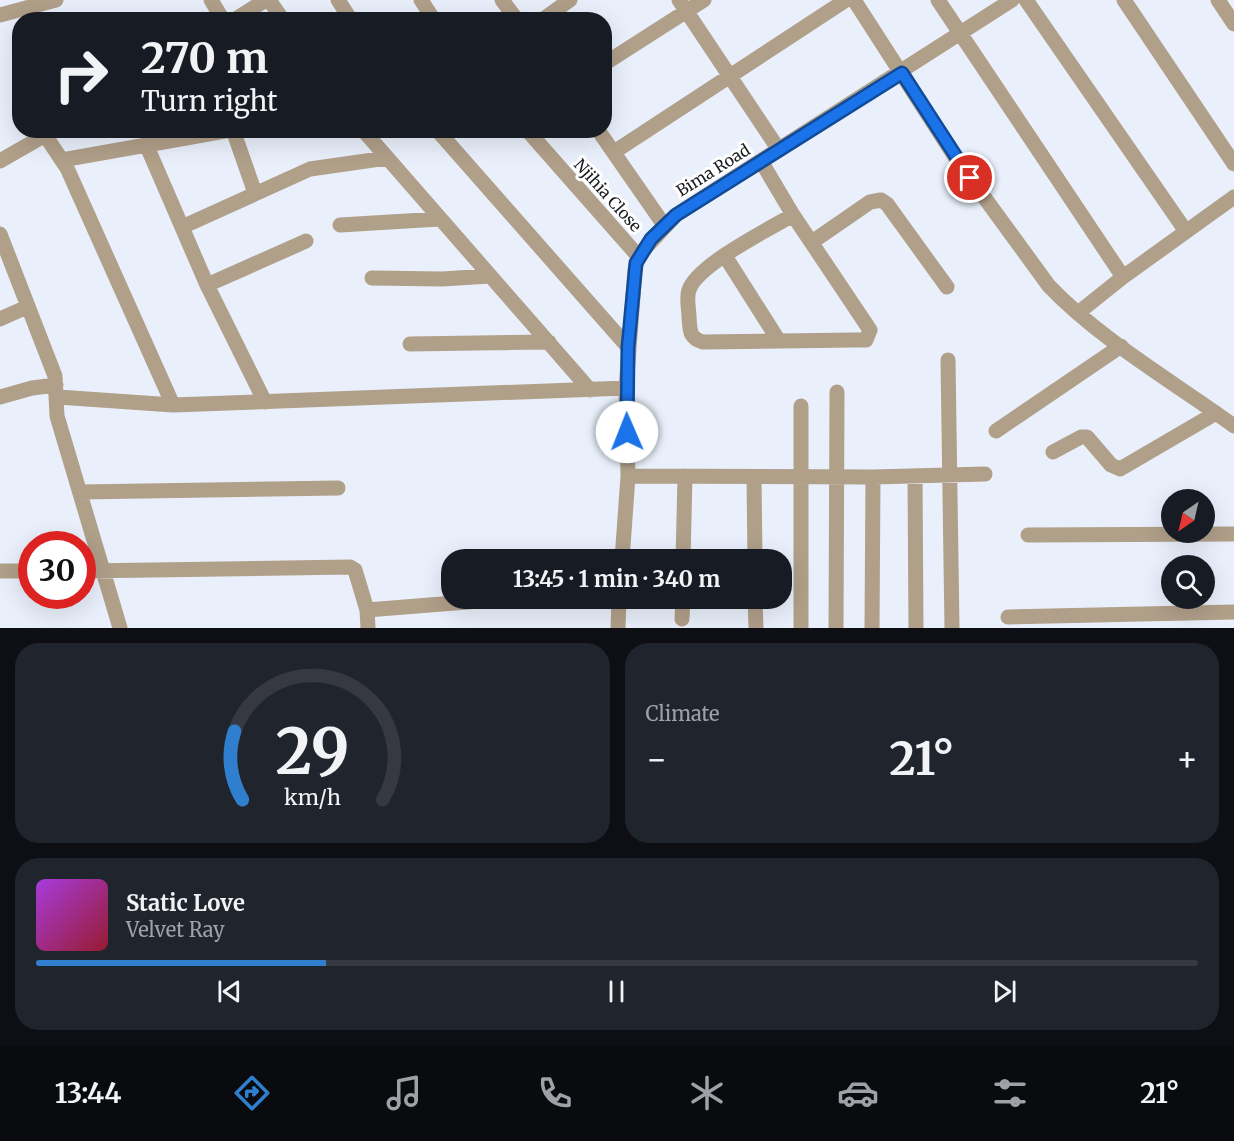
<!DOCTYPE html>
<html lang="en">
<head>
<meta charset="utf-8">
<style>
	:root { --surface:#171b24; --page:#20242c; --text:#f1f3f6; --muted:#9ea1a6; --line:#363941; --accent:#2f7fce }
	body { margin:0; font-family:Merriweather,serif; background:var(--page); color:var(--text); height:100vh; display:flex; flex-direction:column; font-size:22px; white-space:nowrap }
	* { box-sizing:border-box; margin:0 }
	p { font-size:20px; color:var(--muted) }
	.icon { flex:none; width:33px; height:33px; fill:none; stroke:currentColor; stroke-width:2; stroke-linecap:round; stroke-linejoin:round }
	.map { position:relative; height:628px; overflow:hidden }
	.sheet { display:flex; flex-direction:column; gap:15px; padding:15px; background:#0d0f14; flex:1 }
	.sheet>* { flex:none }
	.top-card { position:absolute; left:12px; top:12px; width:600px; height:126px; border-radius:24px; box-shadow:0 6px 24px #0002; background:#171b24; color:var(--text); overflow:hidden }
	.needle { width:39px; rotate:214deg }
	.buttons { position:absolute; left:1161px; top:489px; display:grid; gap:12px }
	.buttons a { display:grid; place-items:center; width:54px; height:54px; border-radius:50%; background:var(--surface); box-shadow:0 6px 24px #0002; font-size:30px }
	.speed { position:absolute; left:18px; top:531px; display:flex; gap:12px; font-size:30px; font-weight:700; text-align:center }
	.speed>* { display:grid; place-content:center; width:78px; height:78px; border-radius:50%; background:var(--surface); box-shadow:0 6px 24px #0002; line-height:1 }
	.speed .limit { border:9px solid #d22; background:#fff; color:#111 }
	.pin { position:absolute; display:grid; place-items:center; width:51px; height:51px; color:#fff; margin:-26px; border:3px solid #fff; border-radius:50%; box-shadow:0 2px 6px #0007 }
	.me { position:absolute; width:66px; margin:-33px; rotate:359deg; stroke-linejoin:round; filter:drop-shadow(0 0 4px #0008) }
	.turn { display:flex; align-items:center; gap:21px; height:126px; padding:0 30px; font-size:27px }
	.turn .icon { width:78px; height:78px; stroke-width:2.5 }
	.turn b { display:block; font-size:42px; line-height:51px }
	.big { font-size:45px; font-weight:700; line-height:1.1 }
	.sheet .widget { flex:1; display:flex; flex-direction:column; justify-content:center; gap:9px; min-width:0; padding:0 21px; border-radius:24px; background:var(--page) }
	.sheet .dial { align-items:center; gap:0 }
	.dial svg { height:156px; overflow:visible; fill:none; stroke:var(--line); stroke-width:7; stroke-linecap:round; text-anchor:middle }
	.dial text { fill:var(--text); stroke:none }
	.song { display:flex; align-items:center; gap:18px }
	.cover { width:72px; height:72px; border-radius:9px; background:linear-gradient(135deg,hsl(280 70% 55%),hsl(350 70% 35%)) }
	.played { height:6px; border-radius:3px; background:linear-gradient(90deg,var(--accent) 25%,var(--line) 25%) }
	.keys { display:flex; justify-content:space-around; direction:ltr }
	.heat { display:flex; justify-content:space-between; align-items:center; font-size:33px; direction:ltr }
	.sheet .tiles { flex:1; display:grid; gap:15px; grid-template-columns:1fr 1fr }
	.widget:last-child { grid-column:span 2 }
	.trip { position:absolute; left:441px; top:549px; width:351px; height:60px; border-radius:24px; background:var(--surface); box-shadow:0 6px 24px #0002; font-weight:700; line-height:60px; text-align:center }
	.menu { display:flex; height:96px; justify-content:space-around; align-items:center; background:#090b0e; color:var(--muted) }
	.menu .icon { width:42px; height:42px }
	.menu .selected { color:var(--accent) }
	.menu b { font-size:27px; color:var(--text) }
	.map>svg:first-child { display:block }
	.lines { fill:none; stroke-linecap:round; stroke-linejoin:round }
	.minor { stroke:#b09f89; stroke-width:15 }
	.route-casing { stroke:#114b97; stroke-width:15 }
	.route { stroke:#1a73e8; stroke-width:10 }
	.labels { text-anchor:middle; stroke-width:6; stroke-linejoin:round; paint-order:stroke }
	.street-label { font-size:16px; fill:#1a1c20; stroke:#fff }
</style>
</head>
<body>
<div class="map">
<svg width="1234" height="628" viewBox="0 0 1234 628">
	<rect width="100%" height="100%" fill="#e9f0fb"/>
	<g class="lines">
		<path class="minor" d="M211 0 223 20
			M269 0 283 20
			M338 0 351 20
			M421 0 434 20
			M502 0 517 20
			M679 0 779 150
			M854 0 957 160 1049 286C1102 341 1172 381 1234 426
			M938 0 1123 277 1078 313
			M1026 0 1185 230
			M1124 0 1234 164
			M1218 0 1234 24
			M0 15 56 0
			M234 20 266 0
			M542 20 570 0
			M604 64 704 0
			M233 130 255 193
			M363 130 590 390
			M437 130 628 347
			M527 130 638 256
			M598 130 664 225
			M45 135 67 168 173 405
			M146 144 207 285 265 402
			M614 152 846 0
			M62 160 231 130
			M0 161 54 130
			M761 161 793 215 870 330 866 340H854L703 342C689 338 690 330 689 317 689 309 686 298 689 290 697 265 769 229 793 215
			M340 225 440 219
			M182 227 310 169 387 158
			M0 234 55 376 57 416 120 628
			M812 242 870 202 881 200 887 204 947 287
			M725 256 779 341
			M1123 277 1234 197
			M372 278 442 279 490 276
			M207 285 306 241
			M0 319 27 307
			M410 344 549 342
			M948 360 952 628
			M0 397 32 388 56 385
			M58 397 173 405 626 388
			M996 431 1121 346
			M1053 452 1081 437H1087L1111 465 1120 469 1216 413
			M628 476 873 477 985 474
			M915 476 916 628
			M754 477 755 560
			M80 492 338 488
			M1028 535 1234 534
			M622 560 628 476 626 388 635 270 638 256 676 215 1012 0
			M683 560 685 476
			M0 571H32
			M82 571 350 567 355 570 367 610 368 628
			M755 598 756 628
			M367 610 492 600 619 598 618 628
			M1008 617 1234 612
			M682 619 683 598
			M801 628V406
			M836 628 837 392
			M872 628 873 477"/>
	</g>
	<g class="lines">
		<g class="route-casing">
			<path id="route" d="M627 432 628 347 636 263 651 239 676 215 902 73 970 178"/>
		</g>
		<use href="#route" class="route"/>
	</g>
	<g class="labels">
		<g class="street-label">
			<text transform="translate(713 170) rotate(-32)" y="6">Bima Road</text>
			<text transform="translate(608 195) rotate(48)" y="6">Njihia Close</text>
		</g>
	</g>
</svg>
<div class="buttons">
<a><svg class="needle" viewBox="-14 -14 28 28"><path d="M0-13l5 13h-10z" fill="#e53935"/><path d="M0 13l5-13h-10z" fill="#9ea1a6"/></svg></a>
<a><svg class="icon" aria-label="search" viewBox="0 0 24 24"><circle cx="10" cy="10" r="6"/><path d="M15 15l6 6"/></svg></a>
</div>
<div class="speed"><div class="limit">30</div></div>
<div class="pin" style="left:970px;top:178px;background:#d93025"><svg class="icon" aria-label="arrive" viewBox="0 0 24 24"><path d="M6 21V4h12l-3 4 3 4H6"/></svg></div>
<svg class="me" style="left:627px;top:432px" viewBox="-20 -20 40 40"><circle r="19" fill="#fff"/><path d="M0-13L10 11 0 6-10 11z" fill="#1a73e8"/></svg>
<div class="trip">13:45 · 1 min · 340 m</div>
<div class="top-card">
<div class="turn"><svg class="icon" aria-label="right" viewBox="0 0 24 24"><path d="M7 20v-9h11M14 6l5 5-5 5"/></svg><div><b>270 m</b>Turn right</div></div>
</div>
</div>
<section class="sheet">
<div class="tiles">
<div class="widget dial"><svg viewBox="0 0 100 80">
<path d="M14 69A42 42 0 1 1 86 69"/>
<path d="M14 69A42 42 0 0 1 10 34" stroke="#2f7fce"/>
<text x="50" y="56" font-size="32" font-weight="700">29</text>
<text x="50" y="72" font-size="11">km/h</text>
</svg></div>
<div class="widget"><p>Climate</p>
<div class="heat"><a>−</a><b class="big">21°</b><a>+</a></div>
</div>
<div class="widget">
<div class="song"><i class="cover"></i><div><b>Static Love</b><p>Velvet Ray</p></div></div>
<div class="played"></div>
<div class="keys"><svg class="icon" aria-label="previous" viewBox="0 0 24 24"><path d="M18 5L8 12l10 7zM5 5v14"/></svg><svg class="icon" aria-label="pause" viewBox="0 0 24 24"><path d="M8 5v14M16 5v14"/></svg><svg class="icon" aria-label="next" viewBox="0 0 24 24"><path d="M6 5l10 7-10 7zM19 5v14"/></svg></div>
</div>
</div>
</section>
<nav class="menu">
<b>13:44</b>
<svg class="icon selected" aria-label="directions" viewBox="0 0 24 24"><path d="M12 3l9 9-9 9-9-9zM9 14v-3h6M13 9l2 2-2 2"/></svg>
<svg class="icon" aria-label="music" viewBox="0 0 24 24"><path d="M9 18V5l10-2v13"/><circle cx="6" cy="18" r="3"/><circle cx="16" cy="16" r="3"/></svg>
<svg class="icon" aria-label="phone" viewBox="0 0 24 24"><path d="M5 4h4l2 5-3 2q2 4 5 5l2-3 5 2v4C11 20 4 13 5 4z"/></svg>
<svg class="icon" aria-label="climate" viewBox="0 0 24 24"><path d="M12 3v18M4 7l16 10M4 17L20 7"/></svg>
<svg class="icon" aria-label="car" viewBox="0 0 24 24"><path d="M5 17H2v-5l4-1 3-4h7l3 4 3 1v5h-3M9 17h6M6 11h13"/><circle cx="7" cy="17" r="2"/><circle cx="17" cy="17" r="2"/></svg>
<svg class="icon" aria-label="filters" viewBox="0 0 24 24"><path d="M4 7h16M4 17h16"/><circle cx="9" cy="7" r="2"/><circle cx="15" cy="17" r="2"/></svg>
<b>21°</b>
</nav>
</body>
</html>
